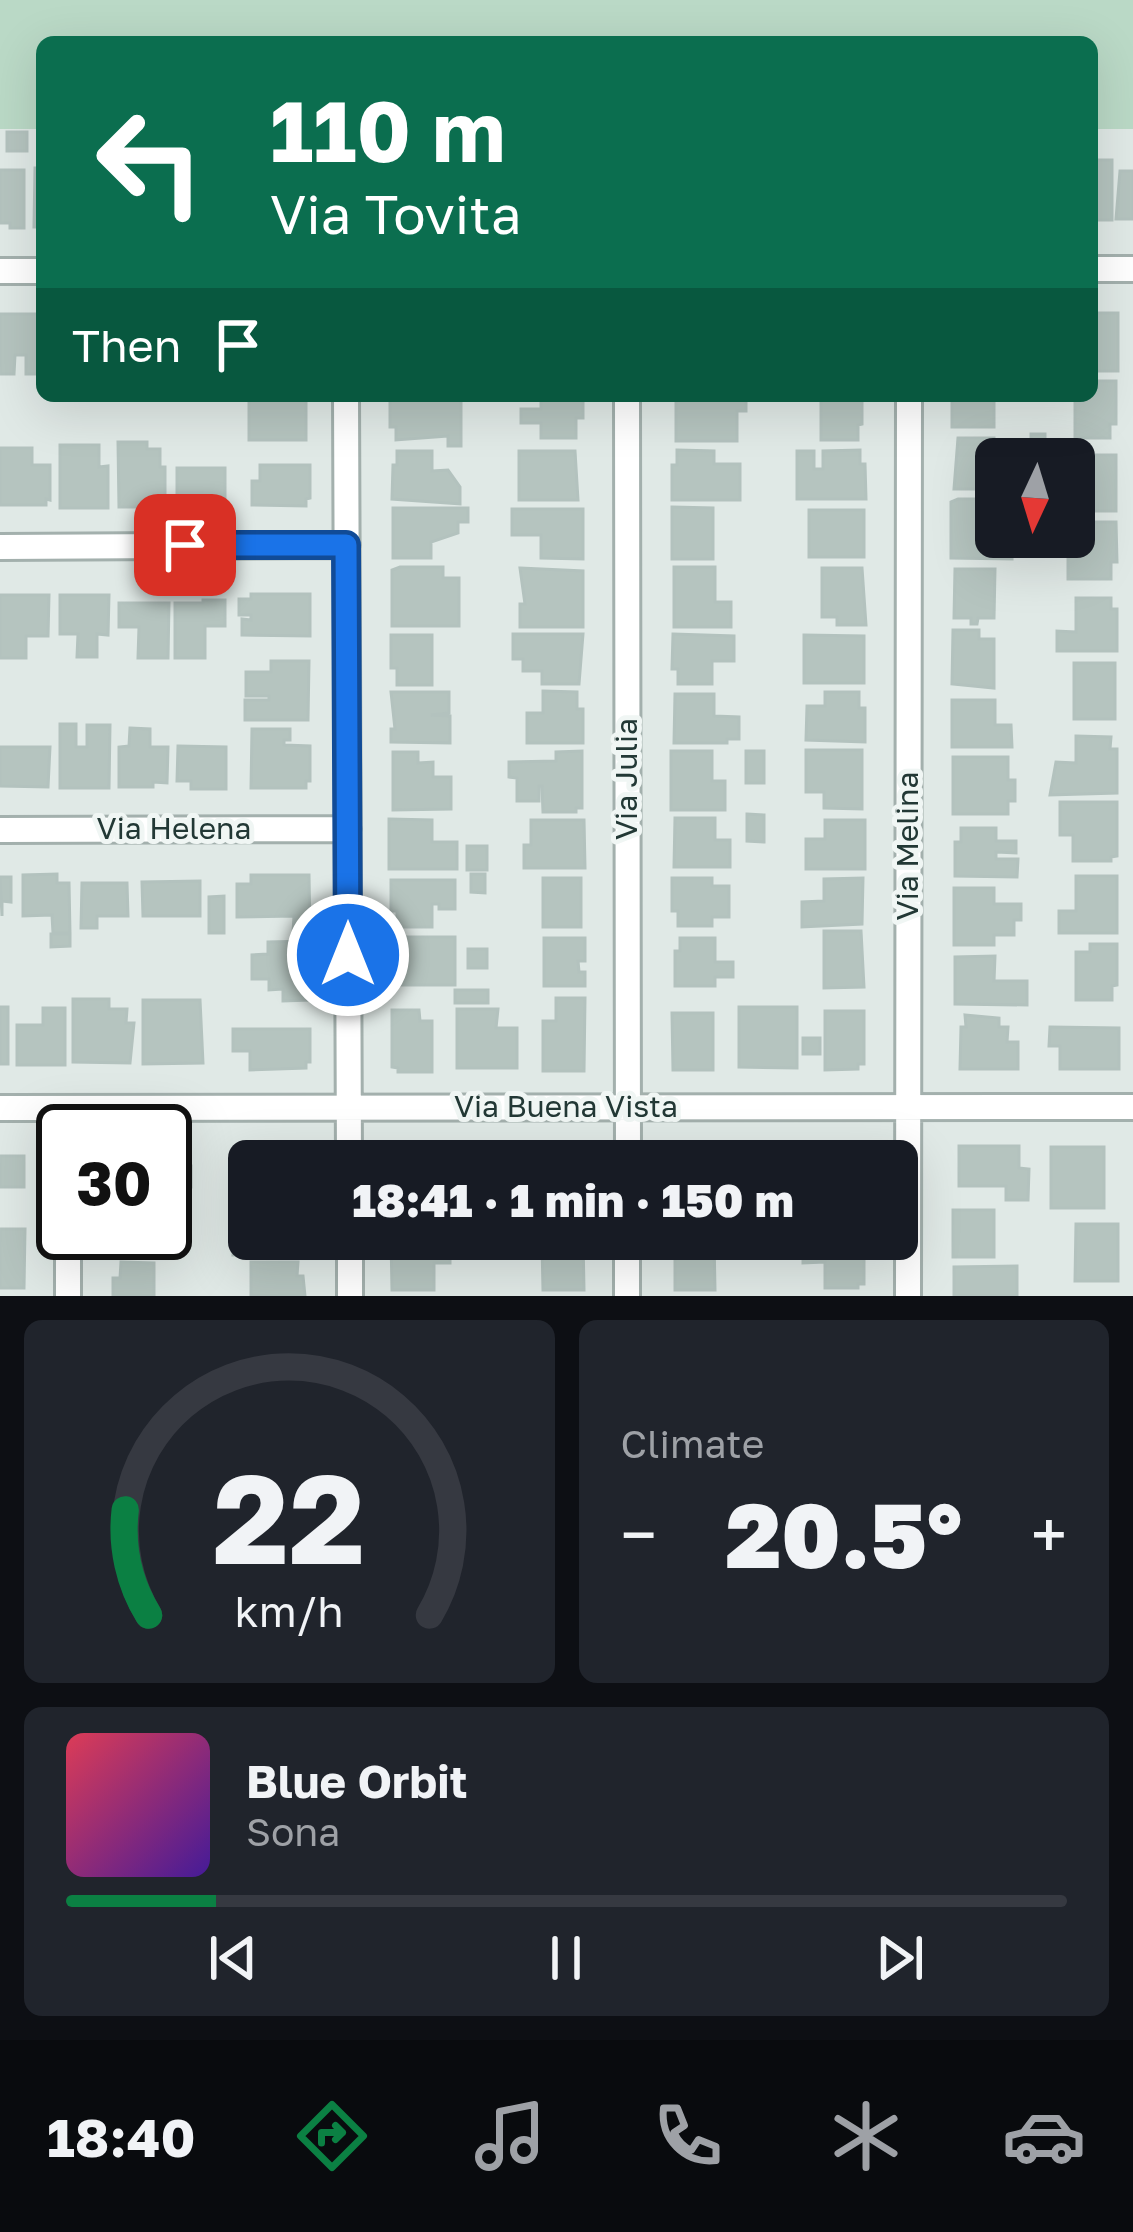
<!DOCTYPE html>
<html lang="en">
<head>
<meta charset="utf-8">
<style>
	:root { --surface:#171b24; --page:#20242c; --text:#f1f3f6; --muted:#9ea1a6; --line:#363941; --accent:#0b8043 }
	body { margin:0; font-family:"Golos Text",sans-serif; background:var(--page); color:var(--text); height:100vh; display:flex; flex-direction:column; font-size:45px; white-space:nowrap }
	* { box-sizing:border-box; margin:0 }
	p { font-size:39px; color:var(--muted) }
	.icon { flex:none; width:66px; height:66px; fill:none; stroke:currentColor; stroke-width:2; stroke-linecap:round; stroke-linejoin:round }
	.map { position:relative; height:1296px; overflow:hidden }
	.sheet { display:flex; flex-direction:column; gap:24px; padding:24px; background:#0d0f14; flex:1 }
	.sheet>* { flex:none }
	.top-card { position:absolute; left:36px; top:36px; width:1062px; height:366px; border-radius:18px; box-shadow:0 12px 48px #0002; background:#0b6e4f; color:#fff; overflow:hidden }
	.needle { width:78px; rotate:184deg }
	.tools { position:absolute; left:975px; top:438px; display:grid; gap:24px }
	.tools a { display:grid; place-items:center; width:120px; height:120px; border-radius:18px; background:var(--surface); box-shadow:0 12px 48px #0002; font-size:60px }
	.speed { position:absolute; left:36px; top:1104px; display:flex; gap:24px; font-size:60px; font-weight:700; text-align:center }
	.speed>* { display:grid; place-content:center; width:156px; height:156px; border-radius:50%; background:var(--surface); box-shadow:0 12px 48px #0002; line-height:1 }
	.speed .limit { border:6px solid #111; border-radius:18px; background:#fff; color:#111 }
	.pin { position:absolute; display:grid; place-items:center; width:102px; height:102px; color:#fff; margin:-51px; border-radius:24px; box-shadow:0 6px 18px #0006 }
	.me { position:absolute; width:132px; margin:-66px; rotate:0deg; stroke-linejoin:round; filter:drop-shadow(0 0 9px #0008) }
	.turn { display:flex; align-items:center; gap:42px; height:252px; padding:0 36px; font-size:54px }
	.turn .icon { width:156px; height:156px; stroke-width:2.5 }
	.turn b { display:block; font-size:84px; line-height:102px }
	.then { display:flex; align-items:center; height:114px; padding:0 36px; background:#0003; gap:24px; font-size:45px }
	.big { font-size:90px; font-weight:800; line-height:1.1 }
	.sheet .card { flex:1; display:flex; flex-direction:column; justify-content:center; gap:18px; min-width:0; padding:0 42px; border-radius:18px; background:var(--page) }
	.sheet .dial { align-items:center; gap:0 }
	.dial svg { height:312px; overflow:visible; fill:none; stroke:var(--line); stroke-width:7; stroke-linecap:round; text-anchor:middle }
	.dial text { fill:var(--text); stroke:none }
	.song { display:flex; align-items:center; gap:36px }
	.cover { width:144px; height:144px; border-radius:18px; background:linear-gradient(135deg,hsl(350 70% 55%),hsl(260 70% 35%)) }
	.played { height:12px; border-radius:6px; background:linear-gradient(90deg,var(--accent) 15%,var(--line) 15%) }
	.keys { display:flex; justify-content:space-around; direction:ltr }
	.heat { display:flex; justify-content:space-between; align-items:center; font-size:66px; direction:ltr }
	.sheet .tiles { flex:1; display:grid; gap:24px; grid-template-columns:1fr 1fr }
	.card:last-child { grid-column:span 2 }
	.trip { position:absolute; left:228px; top:1140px; width:690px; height:120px; border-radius:18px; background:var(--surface); box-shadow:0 12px 48px #0002; font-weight:800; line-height:120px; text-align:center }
	.dock { display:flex; height:192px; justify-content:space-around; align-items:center; background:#090b0e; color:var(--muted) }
	.dock .icon { width:84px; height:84px }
	.dock .current { color:var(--accent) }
	.dock b { font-size:54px; color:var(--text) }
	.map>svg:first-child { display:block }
	.green { fill:#bad9c6 }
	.building { fill:#b5c4bf; stroke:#b3c2be; stroke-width:3 }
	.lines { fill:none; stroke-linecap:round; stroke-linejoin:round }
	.street-casing { stroke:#a3b0ad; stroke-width:30 }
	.street { stroke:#fff; stroke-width:24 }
	.route-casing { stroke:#114b97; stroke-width:30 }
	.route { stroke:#1a73e8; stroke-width:21 }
	.labels { text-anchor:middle; stroke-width:10; stroke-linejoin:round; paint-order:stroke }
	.street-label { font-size:30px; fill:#223835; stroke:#f0f6f4 }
</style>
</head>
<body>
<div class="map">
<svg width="1133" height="1296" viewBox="0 0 1133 1296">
	<rect width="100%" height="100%" fill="#e0e9e6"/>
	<path class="green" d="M0 0H1133V129H1092V42H42V129H0Z"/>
	<path class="building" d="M7 132H27V151H7Z
		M1092 160H1112V220H1092Z
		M35 168H42V227H34Z
		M0 170H24V228H10V223H0Z
		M1120 171H1133V219H1116Z
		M1092 313H1118V371H1092Z
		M0 314H42V374H26V355H15L14 374H0Z
		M1092 381H1116V424H1110V438H1075V396H1092Z
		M249 396H306V440H249Z
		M390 396 461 400V446H448V436L396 440V427H390Z
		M541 396H583V418H576V438H541V423H521V409H541Z
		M676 396H746V411H737V441H676Z
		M821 396H862V424L858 425V440H821Z
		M952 396H994V427H952Z
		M1031 434H1045V452L1031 453Z
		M958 438H994L996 489H954Z
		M118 442H147V449H160V467H165V501H142L141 507H119Z
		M60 445H99V467L108 466V508H60Z
		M0 448H32V465H50V500L46 499V505H0Z
		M677 450 714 451V464H740V500H672V465H677Z
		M860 450V464H865L866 499H797V451H814V469H823V451Z
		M397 451H432V471L448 470 460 487V504L392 499 393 465H397Z
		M519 451H575L578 500H519Z
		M1076 455H1116V511H1090V502L1076 503Z
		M260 465H310V498L306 499V506L252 505V481H260Z
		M177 468H225V507L177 503Z
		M958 499H993L996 537H1012V559L951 558V502Z
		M672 507 713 508V559H672Z
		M393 508H468V522H458V533L431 542V558H393Z
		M512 509H583V559L541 558V535H512Z
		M809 510H864V557H809Z
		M1074 522H1116L1117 562H1111V579H1068V555H1059V537H1074Z
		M400 567H443V578H459V626H392V570Z
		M674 567H715V602H731V627H674Z
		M520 568 583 571V627H520V604H525Z
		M822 568H862L866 625H837V617H822Z
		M955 569H995L994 618H978L977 624H971V618H954Z
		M251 594H310V636L242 635V619L251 620V615H239V599H251Z
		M0 595H49L48 636H26V658H0Z
		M60 595H109L108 635 97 634V657H77L78 634H60Z
		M1076 598H1111V609H1117V651H1057V631L1076 632Z
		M203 600H225V626H205V658H175V603H203Z
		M119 603H169L168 658H138L139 627H119Z
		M953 630H979V639H994V688L952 684Z
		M513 634H583L579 684H542V671H523V659H513Z
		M673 634 734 636V661H712V684H678V669H672Z
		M391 635H432V685H397V668H391Z
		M804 635 864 636V683H804Z
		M271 661H309L308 720H245V700H269V696H246V672H271Z
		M1074 663H1115V719H1074Z
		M543 691 577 692V709H583V743H527V713H543Z
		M391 692H449V713L431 715 450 716V743L391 742V729H395Z
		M825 692H859V708H865V742L806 740 807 706H825Z
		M675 694H714V716L739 717V739H727V743H674Z
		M952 700H995V725H1011L1012 747H952Z
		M60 724H76V747H87V725H110L109 788H60Z
		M130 728 150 729V747H168L167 783 153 782V787H119V747L129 746Z
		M252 729H290V740H284V745L310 746V781H306V788H251Z
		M1076 736 1111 737 1110 749H1117V793L1050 795 1056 762 1076 763Z
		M178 746 226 747V789H191V781H177Z
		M0 747H50L48 787 0 786Z
		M806 750H862V809L824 808V792H806Z
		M582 751V808H576V812H543L542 786H539V801H517V778L509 777V762L556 761V752Z
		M671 751H712V781H725V810H671Z
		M746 751H764V783H746Z
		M393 752H418V763L433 762V777H451V809L393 810Z
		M953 757H1008V780H1015V801H1008V814H953Z
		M1060 802H1117V856L1111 857V861H1073V835H1060Z
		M747 814 764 815V842L747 841Z
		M675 818H715V840H730V867H674Z
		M389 819 432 820V842H457V869H389Z
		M531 820H584L585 868H524V845H531Z
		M825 820H865V869H806V839H825Z
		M961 828H996V841H1016V853L996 852V859H1018L1017 877 955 876V842H961Z
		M467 846H487V870H467Z
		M57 874V883H69L70 933H53L52 915 23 916V875Z
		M471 874H485V893L471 892Z
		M251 875H309L310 932H293L294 916 237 917V884H251Z
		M1076 876H1117V933H1059V911H1076Z
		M0 877H11V902L2 901V916Z
		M543 878H581V927H543Z
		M672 878H712V886H729V917H712V926H678V911H672Z
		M863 878 862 924 802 927V902L824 901V879Z
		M391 880H455V909H439V904H432V927H397V911H391Z
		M200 881V916H143L142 882Z
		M82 883H127L128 916H97V928H81Z
		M954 888H994V904H1021V920H1014V935H994V945H954Z
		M224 896V933H209V897Z
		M824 931H861L864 987 824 988Z
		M51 934H70V946L51 947Z
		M391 937H455V985H391Z
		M544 938H585V961H578L579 972H585V986H544Z
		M680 938H715V962H733V977H715V986H675V951H680Z
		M309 941 310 1000 283 1001V989L269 990V979H252V955L268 954V942Z
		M1090 944H1117V985L1112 986V1000H1076V952H1090Z
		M468 949H487V968H468Z
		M995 956 994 981H1027V1005L955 1004V957Z
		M455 990H488V1003H455Z
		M556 998H585L584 1071H543V1021H556Z
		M73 999H109V1009H127L126 1023H134L130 1063 73 1062Z
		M143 1000H200L203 1063 143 1064Z
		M0 1007H8V1064H0Z
		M739 1007H797V1068L739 1067Z
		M43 1008H65V1065H17V1025H43Z
		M457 1009H498L496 1028H517V1068H457Z
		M392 1010H419L420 1021H432V1072H398V1068L392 1067Z
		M825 1011H864V1064H858V1069L825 1070Z
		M672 1013H713V1070H673Z
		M965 1015 999 1018V1027H1008L1007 1042H1018V1069H960L961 1027H966Z
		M1050 1027 1119 1028V1069H1060V1046H1049Z
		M233 1029H310V1062H306V1068L250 1070V1051H233Z
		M803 1038H820V1054H803Z
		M582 1145V1161H543V1146Z
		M673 1145H713V1161H673Z
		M740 1145H798V1161H740Z
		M823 1145H866V1161H823Z
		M165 1146H169V1166H191V1187H165Z
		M244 1146 306 1147V1161H249V1182H244Z
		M432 1146V1161H392V1147Z
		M959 1146H1019V1168L1029 1169 1028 1200H1006V1186H959Z
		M1051 1147H1104V1208H1051Z
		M517 1149V1161H458V1150Z
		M0 1156H24V1187H0Z
		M166 1205V1250L116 1249V1238H110V1233H165Z
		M953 1210H994V1257H953Z
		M1076 1224H1118V1281H1075Z
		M0 1229H25L24 1288H0Z
		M262 1239H304V1252H262Z
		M391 1239H450V1263H434V1290H392Z
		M531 1239H583L584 1290H543L542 1243H531Z
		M675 1239H714L715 1290H675Z
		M803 1239H864V1284H858V1288H825V1262L803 1263Z
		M234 1242H252V1255H233Z
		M121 1262 154 1263V1296H113V1278H120Z
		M251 1262H298L297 1276H303L305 1296H251Z
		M1017 1266V1296H954V1267Z"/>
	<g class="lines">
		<g class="street-casing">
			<path id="street" d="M1092 269H1133
				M0 271H42
				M346 396 349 1161
				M627 396 628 1161
				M0 547 347 545
				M0 830 348 829
				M0 1108 1133 1107
				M68 1233V1296
				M350 1239V1296
				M627 1296V1239
				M908 1296 909 396"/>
		</g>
		<use href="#street" class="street"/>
	</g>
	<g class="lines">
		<g class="route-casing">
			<path id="route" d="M185 545H346L348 955"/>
		</g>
		<use href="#route" class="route"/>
	</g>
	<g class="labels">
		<g class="street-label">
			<text transform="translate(627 779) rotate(-90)" y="10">Via Julia</text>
			<text x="174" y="839">Via Helena</text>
			<text transform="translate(908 846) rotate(-90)" y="10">Via Melina</text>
			<text x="566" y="1117">Via Buena Vista</text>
		</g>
	</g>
</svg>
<div class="tools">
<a><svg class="needle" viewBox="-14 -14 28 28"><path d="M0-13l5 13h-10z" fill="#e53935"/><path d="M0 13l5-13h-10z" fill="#9ea1a6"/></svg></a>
</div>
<div class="speed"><div class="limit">30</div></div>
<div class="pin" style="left:185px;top:545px;background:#d93025"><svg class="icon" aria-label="arrive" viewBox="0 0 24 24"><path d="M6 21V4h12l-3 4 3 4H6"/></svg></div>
<svg class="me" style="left:348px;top:955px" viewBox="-20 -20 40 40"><circle r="17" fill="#1a73e8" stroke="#fff" stroke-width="3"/><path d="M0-11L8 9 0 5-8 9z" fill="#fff"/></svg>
<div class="trip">18:41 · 1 min · 150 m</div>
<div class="top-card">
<div class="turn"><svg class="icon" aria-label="left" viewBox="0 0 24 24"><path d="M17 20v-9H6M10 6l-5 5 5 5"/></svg><div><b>110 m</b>Via Tovita</div></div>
<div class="then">Then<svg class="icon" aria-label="arrive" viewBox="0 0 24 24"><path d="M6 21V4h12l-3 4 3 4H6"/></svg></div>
</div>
</div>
<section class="sheet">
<div class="tiles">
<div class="card dial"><svg viewBox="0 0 100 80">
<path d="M14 69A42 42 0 1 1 86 69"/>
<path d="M14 69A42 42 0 0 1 8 42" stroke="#0b8043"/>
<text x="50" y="56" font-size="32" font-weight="700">22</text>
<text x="50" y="72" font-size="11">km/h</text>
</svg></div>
<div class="card"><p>Climate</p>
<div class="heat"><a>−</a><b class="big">20.5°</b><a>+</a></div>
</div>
<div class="card">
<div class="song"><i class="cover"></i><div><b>Blue Orbit</b><p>Sona</p></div></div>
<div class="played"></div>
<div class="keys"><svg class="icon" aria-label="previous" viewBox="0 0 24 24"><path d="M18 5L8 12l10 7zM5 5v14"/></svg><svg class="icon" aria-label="pause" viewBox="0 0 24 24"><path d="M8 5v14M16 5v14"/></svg><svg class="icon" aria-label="next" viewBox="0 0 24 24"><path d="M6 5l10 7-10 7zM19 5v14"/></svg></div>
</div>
</div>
</section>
<nav class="dock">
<b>18:40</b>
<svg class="icon current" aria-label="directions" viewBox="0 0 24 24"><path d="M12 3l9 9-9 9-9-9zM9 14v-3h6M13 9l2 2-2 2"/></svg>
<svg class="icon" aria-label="music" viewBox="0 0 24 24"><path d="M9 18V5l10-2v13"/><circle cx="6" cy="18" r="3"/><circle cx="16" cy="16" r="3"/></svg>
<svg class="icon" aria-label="phone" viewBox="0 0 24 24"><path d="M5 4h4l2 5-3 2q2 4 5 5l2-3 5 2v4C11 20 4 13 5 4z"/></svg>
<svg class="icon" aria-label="climate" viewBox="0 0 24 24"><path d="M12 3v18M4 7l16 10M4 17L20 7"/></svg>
<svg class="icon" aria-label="car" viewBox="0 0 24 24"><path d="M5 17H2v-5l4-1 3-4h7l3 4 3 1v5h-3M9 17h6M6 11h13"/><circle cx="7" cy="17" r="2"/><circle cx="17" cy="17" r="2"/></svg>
</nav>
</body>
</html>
